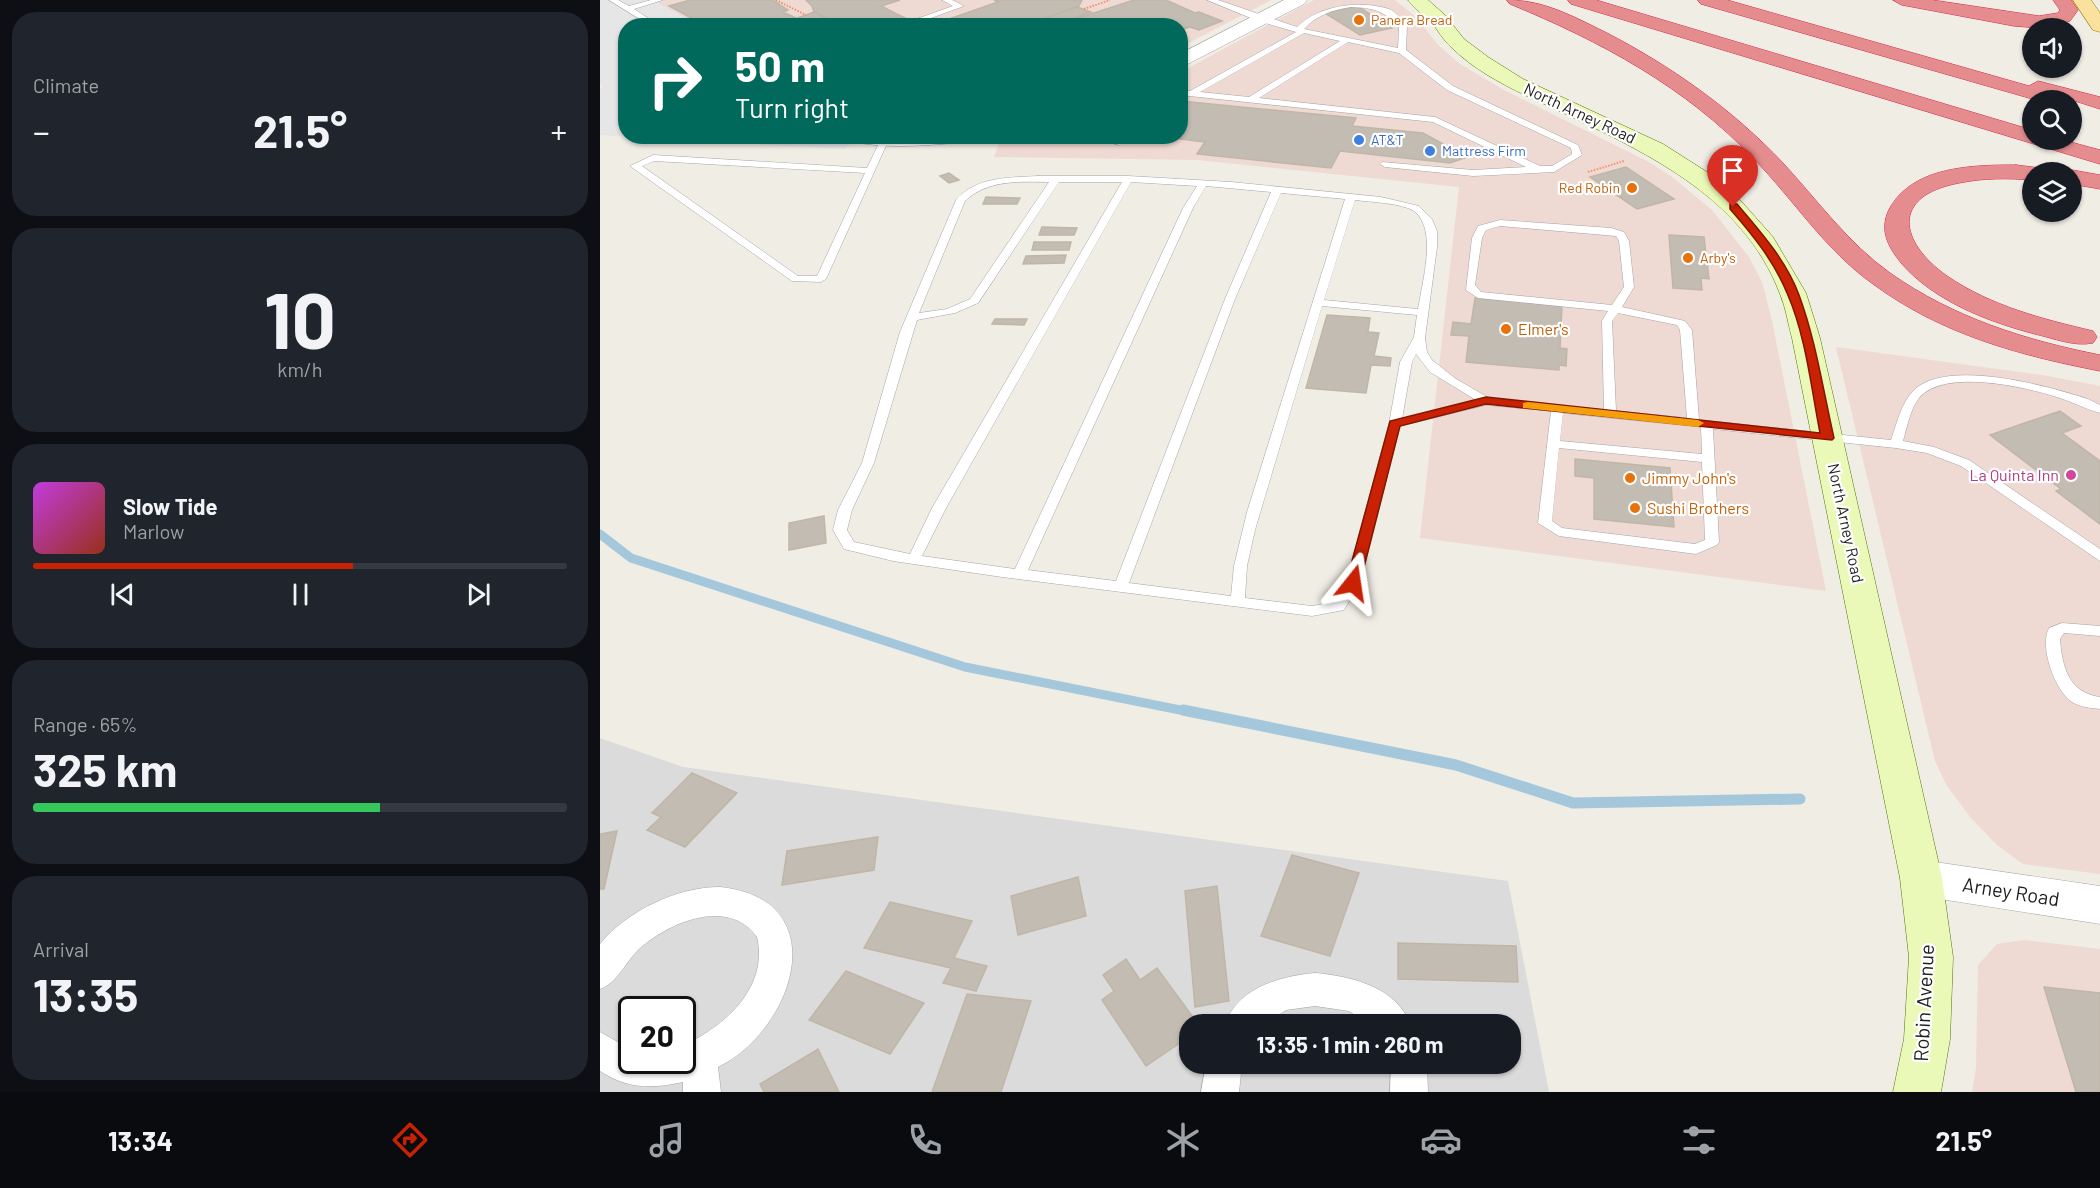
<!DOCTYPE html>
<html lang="en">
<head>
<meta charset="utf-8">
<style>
	:root { --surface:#171b24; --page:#20242c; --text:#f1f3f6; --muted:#9ea1a6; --line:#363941; --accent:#c92103 }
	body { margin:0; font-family:Barlow,sans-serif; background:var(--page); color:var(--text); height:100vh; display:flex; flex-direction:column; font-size:22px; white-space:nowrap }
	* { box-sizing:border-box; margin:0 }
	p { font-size:20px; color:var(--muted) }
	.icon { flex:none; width:33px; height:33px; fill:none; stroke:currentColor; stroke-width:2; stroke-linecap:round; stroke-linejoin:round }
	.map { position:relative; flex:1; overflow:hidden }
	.details { display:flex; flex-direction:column; gap:12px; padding:12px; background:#0d0f14; width:600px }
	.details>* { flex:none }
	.top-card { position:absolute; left:18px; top:18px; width:570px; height:126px; border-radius:24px; box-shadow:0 2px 4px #0004; background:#00695c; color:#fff; overflow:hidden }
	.tools { position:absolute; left:1422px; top:18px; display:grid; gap:12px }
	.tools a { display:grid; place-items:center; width:60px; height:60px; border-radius:50%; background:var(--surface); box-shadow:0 2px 4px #0004; font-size:30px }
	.speed { position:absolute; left:18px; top:996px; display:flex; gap:12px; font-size:30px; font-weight:700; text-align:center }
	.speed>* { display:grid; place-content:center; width:78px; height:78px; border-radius:50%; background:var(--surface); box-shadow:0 2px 4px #0004; line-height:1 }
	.speed .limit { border:3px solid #111; border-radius:9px; background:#fff; color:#111 }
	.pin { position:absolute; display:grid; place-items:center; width:51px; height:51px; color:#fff; margin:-62px -26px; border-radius:50% 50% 50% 0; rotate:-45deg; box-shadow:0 0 6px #0007 }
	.pin .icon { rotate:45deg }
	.me { position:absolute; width:66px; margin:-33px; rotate:15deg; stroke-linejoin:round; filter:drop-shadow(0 0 4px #0008) }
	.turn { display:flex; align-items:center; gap:21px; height:126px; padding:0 18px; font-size:27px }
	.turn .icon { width:78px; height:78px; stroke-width:2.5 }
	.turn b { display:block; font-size:42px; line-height:51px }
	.big { font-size:45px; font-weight:700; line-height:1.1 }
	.details .tile { flex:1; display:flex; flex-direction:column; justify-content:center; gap:9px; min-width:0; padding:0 21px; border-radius:24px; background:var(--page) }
	.details .dial { align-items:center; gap:0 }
	.dial b { font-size:78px; line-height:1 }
	.song { display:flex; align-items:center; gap:18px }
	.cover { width:72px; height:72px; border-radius:9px; background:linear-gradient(135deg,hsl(290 70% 55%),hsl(10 70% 35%)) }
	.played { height:6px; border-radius:3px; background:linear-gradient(90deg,var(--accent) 60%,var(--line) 60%) }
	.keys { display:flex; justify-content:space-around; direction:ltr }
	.heat { display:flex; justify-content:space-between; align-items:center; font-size:33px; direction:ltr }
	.charge { height:9px; border-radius:4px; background:linear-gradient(90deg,#34c759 65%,var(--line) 0) }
	.trip { position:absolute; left:579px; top:1014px; width:342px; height:60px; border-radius:24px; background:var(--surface); box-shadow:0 2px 4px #0004; font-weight:700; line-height:60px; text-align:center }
	.tabs { display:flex; height:96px; justify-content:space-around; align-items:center; background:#090b0e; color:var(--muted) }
	.tabs .icon { width:42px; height:42px }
	.tabs .selected { color:var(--accent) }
	.tabs b { font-size:27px; color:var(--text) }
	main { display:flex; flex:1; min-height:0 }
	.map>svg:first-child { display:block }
	.residential { fill:#dcdbdb; fill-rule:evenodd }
	.commercial { fill:#efd9d3 }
	.parking { fill:#e6e6e6 }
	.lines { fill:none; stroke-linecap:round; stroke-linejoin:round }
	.stream-far1 { stroke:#a5c7dc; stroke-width:9 }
	.stream { stroke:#a5c7dc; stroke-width:11 }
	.building { fill:#c3bcb3; stroke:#c0b6a6; stroke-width:1.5 }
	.service-casing { stroke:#a5a5a5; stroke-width:1 }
	.minor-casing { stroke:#a5a5a5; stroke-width:1 }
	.tertiary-casing { stroke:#a5a5a5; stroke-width:1 }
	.secondary-casing { stroke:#577306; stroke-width:1 }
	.primary-casing { stroke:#967b02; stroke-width:1 }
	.motorway-casing { stroke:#d72648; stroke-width:1 }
	.path { stroke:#f8906c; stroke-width:2; stroke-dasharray:1.5 1.5; stroke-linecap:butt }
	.service { fill:#fff; fill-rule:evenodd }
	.minor { fill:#fff; fill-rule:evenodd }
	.tertiary { fill:#fff; fill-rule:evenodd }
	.secondary { fill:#ebf9b8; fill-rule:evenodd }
	.primary { fill:#fae19d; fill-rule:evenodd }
	.motorway { fill:#e58c8f; fill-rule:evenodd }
	.route { fill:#c92103; stroke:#831502; stroke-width:1.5 }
	.slow { fill:#f59e0b }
	.food-dot { fill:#e8710a; stroke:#fff; stroke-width:2 }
	.shop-dot { fill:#3f7fe0; stroke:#fff; stroke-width:2 }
	.hotel-dot { fill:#d1479c; stroke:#fff; stroke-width:2 }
	.labels { text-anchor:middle; stroke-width:4.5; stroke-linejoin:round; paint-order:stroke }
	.far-food-label { font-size:14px; fill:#c56008; stroke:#fff; text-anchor:start }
	.far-shop-label { font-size:14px; fill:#366cbe; stroke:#fff; text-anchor:start }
	.street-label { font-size:16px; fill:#1e1e1e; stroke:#fff }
	.food-label { font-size:16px; fill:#c56008; stroke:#fff; text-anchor:start }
	.hotel-label { font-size:16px; fill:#b23c85; stroke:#fff; text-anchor:end }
	.near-street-label { font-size:20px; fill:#1e1e1e; stroke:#fff }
</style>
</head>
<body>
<main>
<section class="details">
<div class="tile"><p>Climate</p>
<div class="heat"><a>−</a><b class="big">21.5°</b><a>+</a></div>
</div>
<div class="tile dial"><b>10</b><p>km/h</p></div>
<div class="tile">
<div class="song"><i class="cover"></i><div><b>Slow Tide</b><p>Marlow</p></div></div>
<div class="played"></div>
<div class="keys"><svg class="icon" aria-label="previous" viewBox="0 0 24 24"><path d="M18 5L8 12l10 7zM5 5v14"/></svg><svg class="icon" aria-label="pause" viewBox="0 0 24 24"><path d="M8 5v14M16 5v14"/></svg><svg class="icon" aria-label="next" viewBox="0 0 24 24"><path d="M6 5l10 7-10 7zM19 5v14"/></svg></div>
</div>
<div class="tile"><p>Range · 65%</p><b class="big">325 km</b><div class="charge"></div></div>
<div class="tile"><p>Arrival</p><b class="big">13:35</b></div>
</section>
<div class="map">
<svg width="1500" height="1092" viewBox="0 0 1500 1092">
	<rect width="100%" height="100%" fill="#efede4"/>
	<path class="residential" d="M0 738 83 767 908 881 949 1092H0ZM32 1010H82V1060H32ZM590 1024H910V1064H590Z"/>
	<path class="commercial" d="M0 0H671L581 47 580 26H26L25 136 0 135V89L4 86 0 84Z
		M714 0H795L816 17 838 45 860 64 904 90 1049 162 1072 177 1112 210 1149 257 1162 282 1172 321 1226 591 820 538 859 187 598 160 394 157 400 140 419 137 580 136 581 72Z
		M1236 347 1442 375 1500 386V874L1423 864 1397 845 1371 818 1347 786 1335 761Z
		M1424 940 1500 949V1092H1372L1376 1068 1378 965 1397 944Z"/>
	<path class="parking" d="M0 0H52L99 25 26 26 25 136 0 135V89L4 86 0 84Z
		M28 137H257L245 149Z"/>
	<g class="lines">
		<path class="stream-far1" d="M0 534 31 558 365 667 590 712"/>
		<path class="stream" d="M583 710 856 765 973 803 1200 799"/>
	</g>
	<path class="building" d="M90 0H173L188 10 183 12 196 18 191 20 203 26H106L69 6Z
		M206 0H300L281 6 307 19 285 26H243L214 12 212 6Z
		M394 0H482L479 6 423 26H329L398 2Z
		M534 0H566L595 13 599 12 622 21 599 30 590 27 580 30V26H454Z
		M757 6 792 28 760 35 725 13Z
		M477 7 491 12 454 26H423Z
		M214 12 243 26H203L191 20Z
		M580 101 756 118 752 126 823 133 867 157 850 163 740 151 731 168 597 154 605 142 556 136H580Z
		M1026 167 1074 199 1037 209 990 177Z
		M349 173 359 180 349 183 340 176Z
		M386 197 420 198 417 204H383Z
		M442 227 477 228 474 235H439Z
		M1069 235 1104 237 1109 279 1101 278 1102 290 1073 288Z
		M434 242H471L469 250H432Z
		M466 255 464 263 423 264 426 256Z
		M875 298 962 305 960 348 967 349 966 366 959 365V370L866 362 869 336 851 335 853 322 871 324Z
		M727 315 770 318 768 332 779 333 774 356 791 358 790 366 771 365 766 393 706 388Z
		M395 319H427L424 325 392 324Z
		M1460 411 1481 426 1462 433 1500 461V524L1456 491 1461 489 1390 435Z
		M975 459 1070 468 1074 527 994 519V478L975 476Z
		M224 516 226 543 189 550V523Z
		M92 773 137 793 85 847 47 830 61 817 52 813Z
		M17 831 4 889H0V834Z
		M278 837 274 870 182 885 187 851Z
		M692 855 759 873 730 956 661 936Z
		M478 877 486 916 418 935 411 896Z
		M617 886 629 1001 595 1007 585 891Z
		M290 902 372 921 354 958 387 966 376 991 343 983 351 968 264 948Z
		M798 943 916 946 918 982 798 979Z
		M526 959 540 980 557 968 598 1024H590V1036L546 1066 502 1000 514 991 503 975Z
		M246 971 324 1003 290 1054 209 1020Z
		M1444 987 1500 993V1092H1476Z
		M367 994 431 1001 401 1092H332Z
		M218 1049 239 1092H164L160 1084Z"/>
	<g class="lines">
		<g class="service-casing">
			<path id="service" d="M9 0H18L29 6 51 0H63L34 9 60 26H51Z
				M342 0H352L364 6 309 26H297L353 6Z
				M607 0H618L697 27C719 5 760 0 789 9 796 12 802 20 807 25L806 50 853 86 978 145 982 155 954 172 873 176 785 167 780 164 782 162 873 170 926 167 833 122 580 95V90L590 91 696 32 658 21ZM751 7C774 8 782 10 799 26L798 48 704 29C717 15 732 10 751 7ZM704 33 740 41 649 97 600 92ZM748 42 799 53 847 90 971 148 972 154 952 166H940L835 117 659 98Z
				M284 136 289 139 226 279 221 282 192 281 30 166 53 155 267 168 281 139ZM54 161 265 173 217 276H198L42 166Z
				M487 136 518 139 520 136H529L520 145Z
				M438 176H528L631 182 781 197 819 206 832 219 837 231V247L825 338 827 352 832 360 856 379 889 398 1004 410 1002 321 1008 311 878 298 866 290 872 238 878 226 900 220 1011 228 1024 232 1029 241 1034 287 1022 307 1085 321 1092 330 1099 420 1291 440C1297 423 1301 403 1314 390 1348 358 1448 386 1488 399L1500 405V413C1485 409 1471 401 1457 397 1425 387 1344 368 1319 398 1310 410 1307 427 1303 441L1334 447 1369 460 1500 549V561L1361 466 1327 453 1296 448 1113 429 1119 542 1117 545 1096 554 959 536 938 523 951 411 886 405 800 426 760 583 744 610 712 616 402 577 293 561 244 549 233 530 238 510 262 463 300 332 356 200C377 176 409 178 438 176ZM449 182 370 299 347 309 319 313 365 201C388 179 420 182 449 182ZM459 182H522L332 508 310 554 254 542 247 530 252 510 274 463 317 320 355 313 378 303ZM531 182 597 186 583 208 415 569 322 556 346 508ZM606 186 671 192 625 299 516 581 428 570 593 208ZM681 193 745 199 647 512 634 566 631 596 529 583 635 299ZM755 200C770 202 802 203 814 211 838 229 822 283 818 309L724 300ZM900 226 1016 236 1019 241 1024 287 1012 305 881 292 875 285 882 238 886 230ZM722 306 817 315 814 337 800 362 789 424 746 583 734 602 712 606 645 598 647 566 655 530ZM1018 313 1077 325 1080 330 1087 418 1016 411 1012 321ZM816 354 830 372 876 400 802 419 812 362ZM963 413 1101 427 1102 454 960 441ZM959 448 1102 462 1105 540 1095 544 962 528 952 521Z
				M1462 623 1500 626V636L1464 633 1460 639C1462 667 1469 693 1500 697V709C1491 708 1480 707 1472 702 1455 691 1439 647 1449 628Z"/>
		</g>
		<g class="minor-casing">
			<path id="minor" d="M120 887C237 899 194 1030 118 1067L121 1092H83V1082C52 1089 27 1089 0 1071V1032L32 1050V1060H82V1046C124 1027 169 988 157 937 128 896 67 923 38 950 24 964 18 982 0 989V944C27 911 77 887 120 887Z
				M715 973C750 976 797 987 810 1024H768L749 1011 715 1006 686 1010 665 1024H625C638 988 680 976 715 973Z
				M606 1064H642L639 1092H601Z
				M791 1064H827L828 1092H790Z"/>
		</g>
		<g class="tertiary-casing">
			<path id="tertiary" d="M684 0H707L704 4 580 68V54Z
				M249 136H376L374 141 366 142C328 145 289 150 251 141Z
				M1321 860 1500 886V924L1321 896 1306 891 1300 878 1306 865Z"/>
		</g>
		<g class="secondary-casing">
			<path id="secondary" d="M808 0H828L845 15 864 39 888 57 923 79 1063 144 1107 172 1141 201 1173 237 1206 293 1220 338 1342 878 1353 957 1350 1039 1341 1092H1293L1304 1039 1309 957 1300 878 1192 338C1188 324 1186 308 1180 294 1142 194 1042 151 953 108 918 92 879 75 851 47 843 40 838 30 831 22 824 15 814 9 808 0Z"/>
		</g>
		<g class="primary-casing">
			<path id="primary" d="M1473 0H1491L1500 13V32L1493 30Z"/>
		</g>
		<g class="motorway-casing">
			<path id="motorway" d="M907 0C944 0 972 16 1005 32 1071 66 1132 109 1183 163 1218 201 1248 243 1290 273 1354 318 1425 340 1500 355V371C1418 355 1341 334 1273 284 1225 250 1194 200 1154 159 1086 87 1000 41 910 4Z
				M968 0H996L1432 130V140H1463L1500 150V164L971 4Z
				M1098 0H1127L1429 86 1438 81 1500 97V109L1472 100H1436L1101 4Z
				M1293 0H1332L1439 16 1458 13 1460 10 1453 0H1471L1478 10 1470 21 1439 28 1414 26 1302 5Z
				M1416 165 1440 168 1443 172H1432V180C1408 178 1383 178 1359 183 1290 196 1299 242 1347 276 1391 306 1442 319 1493 331L1497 337 1493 343C1474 347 1453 338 1435 334 1389 322 1334 301 1302 264 1287 246 1278 228 1291 206 1315 166 1374 165 1416 165Z
				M1472 170 1500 175V189L1472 184V172H1464Z"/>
		</g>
		<path class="path" d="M176 0 206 15
			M484 9 510 0
			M988 172 1024 161"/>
		<use href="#service" class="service"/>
		<use href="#minor" class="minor"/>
		<use href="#tertiary" class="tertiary"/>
		<use href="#secondary" class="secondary"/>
		<use href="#primary" class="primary"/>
		<use href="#motorway" class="motorway"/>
	</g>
	<path class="route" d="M1130 204H1137C1160 231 1186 260 1199 295 1216 341 1223 390 1234 438L1232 440 886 404 800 426 760 583 758 587H748L746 583 790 421 886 397 1220 433C1211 387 1206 336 1187 293 1174 261 1152 234 1130 209Z"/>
	<path class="slow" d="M928 402 1098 420 1104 423 1098 427 923 408V403Z"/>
	<g class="food-dot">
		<circle cx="759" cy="20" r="6"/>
		<circle cx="1032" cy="188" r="6"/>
		<circle cx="1088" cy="258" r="6"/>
		<circle cx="906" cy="329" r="6"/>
		<circle cx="1030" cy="478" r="6"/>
		<circle cx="1035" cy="508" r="6"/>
	</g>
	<g class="shop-dot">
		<circle cx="759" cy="140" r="6"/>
		<circle cx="830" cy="151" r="6"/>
	</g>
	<circle class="hotel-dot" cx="1471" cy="475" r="6"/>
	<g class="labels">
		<g class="far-food-label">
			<text x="771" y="25">Panera Bread</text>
			<text x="1020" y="193" text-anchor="end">Red Robin</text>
			<text x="1100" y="263">Arby's</text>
		</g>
		<g class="far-shop-label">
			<text x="771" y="145">AT&amp;T</text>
			<text x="842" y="156">Mattress Firm</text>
		</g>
		<g class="street-label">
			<text transform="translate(980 113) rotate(25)" y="6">North Arney Road</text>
			<text transform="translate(1246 523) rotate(78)" y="6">North Arney Road</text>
		</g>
		<g class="food-label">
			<text x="918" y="335">Elmer's</text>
			<text x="1042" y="484">Jimmy John's</text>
			<text x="1047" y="514">Sushi Brothers</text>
		</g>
		<g class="hotel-label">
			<text x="1459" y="481">La Quinta Inn</text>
		</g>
		<g class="near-street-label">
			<text transform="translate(1411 892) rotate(9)" y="7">Arney Road</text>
			<text transform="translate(1324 1003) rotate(-87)" y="7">Robin Avenue</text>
		</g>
	</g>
</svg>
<div class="tools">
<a><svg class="icon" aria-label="sound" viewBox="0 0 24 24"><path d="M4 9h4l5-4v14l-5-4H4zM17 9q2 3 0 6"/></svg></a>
<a><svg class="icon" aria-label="search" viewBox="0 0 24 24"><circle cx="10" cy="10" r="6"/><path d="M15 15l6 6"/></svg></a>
<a><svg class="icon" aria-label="layers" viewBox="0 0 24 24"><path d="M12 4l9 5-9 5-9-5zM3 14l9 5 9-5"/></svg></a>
</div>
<div class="speed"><div class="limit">20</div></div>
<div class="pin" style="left:1133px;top:207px;background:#d93025"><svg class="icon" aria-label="arrive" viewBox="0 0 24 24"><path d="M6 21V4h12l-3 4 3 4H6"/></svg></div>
<svg class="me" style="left:753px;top:583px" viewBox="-20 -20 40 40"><path d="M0-17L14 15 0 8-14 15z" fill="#c92103" stroke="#fff" stroke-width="4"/></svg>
<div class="trip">13:35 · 1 min · 260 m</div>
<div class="top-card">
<div class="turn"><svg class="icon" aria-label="right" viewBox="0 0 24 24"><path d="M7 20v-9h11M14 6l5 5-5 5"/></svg><div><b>50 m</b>Turn right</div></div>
</div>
</div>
</main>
<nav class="tabs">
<b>13:34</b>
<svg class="icon selected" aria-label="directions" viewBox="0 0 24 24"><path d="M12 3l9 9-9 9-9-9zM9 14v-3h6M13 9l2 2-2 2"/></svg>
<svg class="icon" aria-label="music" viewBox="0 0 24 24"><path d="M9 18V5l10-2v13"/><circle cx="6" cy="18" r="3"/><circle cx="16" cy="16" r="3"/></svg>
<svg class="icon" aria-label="phone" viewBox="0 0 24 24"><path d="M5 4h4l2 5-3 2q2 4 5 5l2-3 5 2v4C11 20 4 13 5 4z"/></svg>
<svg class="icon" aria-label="climate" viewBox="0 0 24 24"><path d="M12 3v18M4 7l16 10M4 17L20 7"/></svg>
<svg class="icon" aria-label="car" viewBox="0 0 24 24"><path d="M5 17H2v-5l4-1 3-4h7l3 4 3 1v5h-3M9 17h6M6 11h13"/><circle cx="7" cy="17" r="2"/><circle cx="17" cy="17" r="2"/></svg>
<svg class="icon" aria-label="filters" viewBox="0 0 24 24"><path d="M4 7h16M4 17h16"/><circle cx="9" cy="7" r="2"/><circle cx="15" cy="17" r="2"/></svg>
<b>21.5°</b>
</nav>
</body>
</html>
